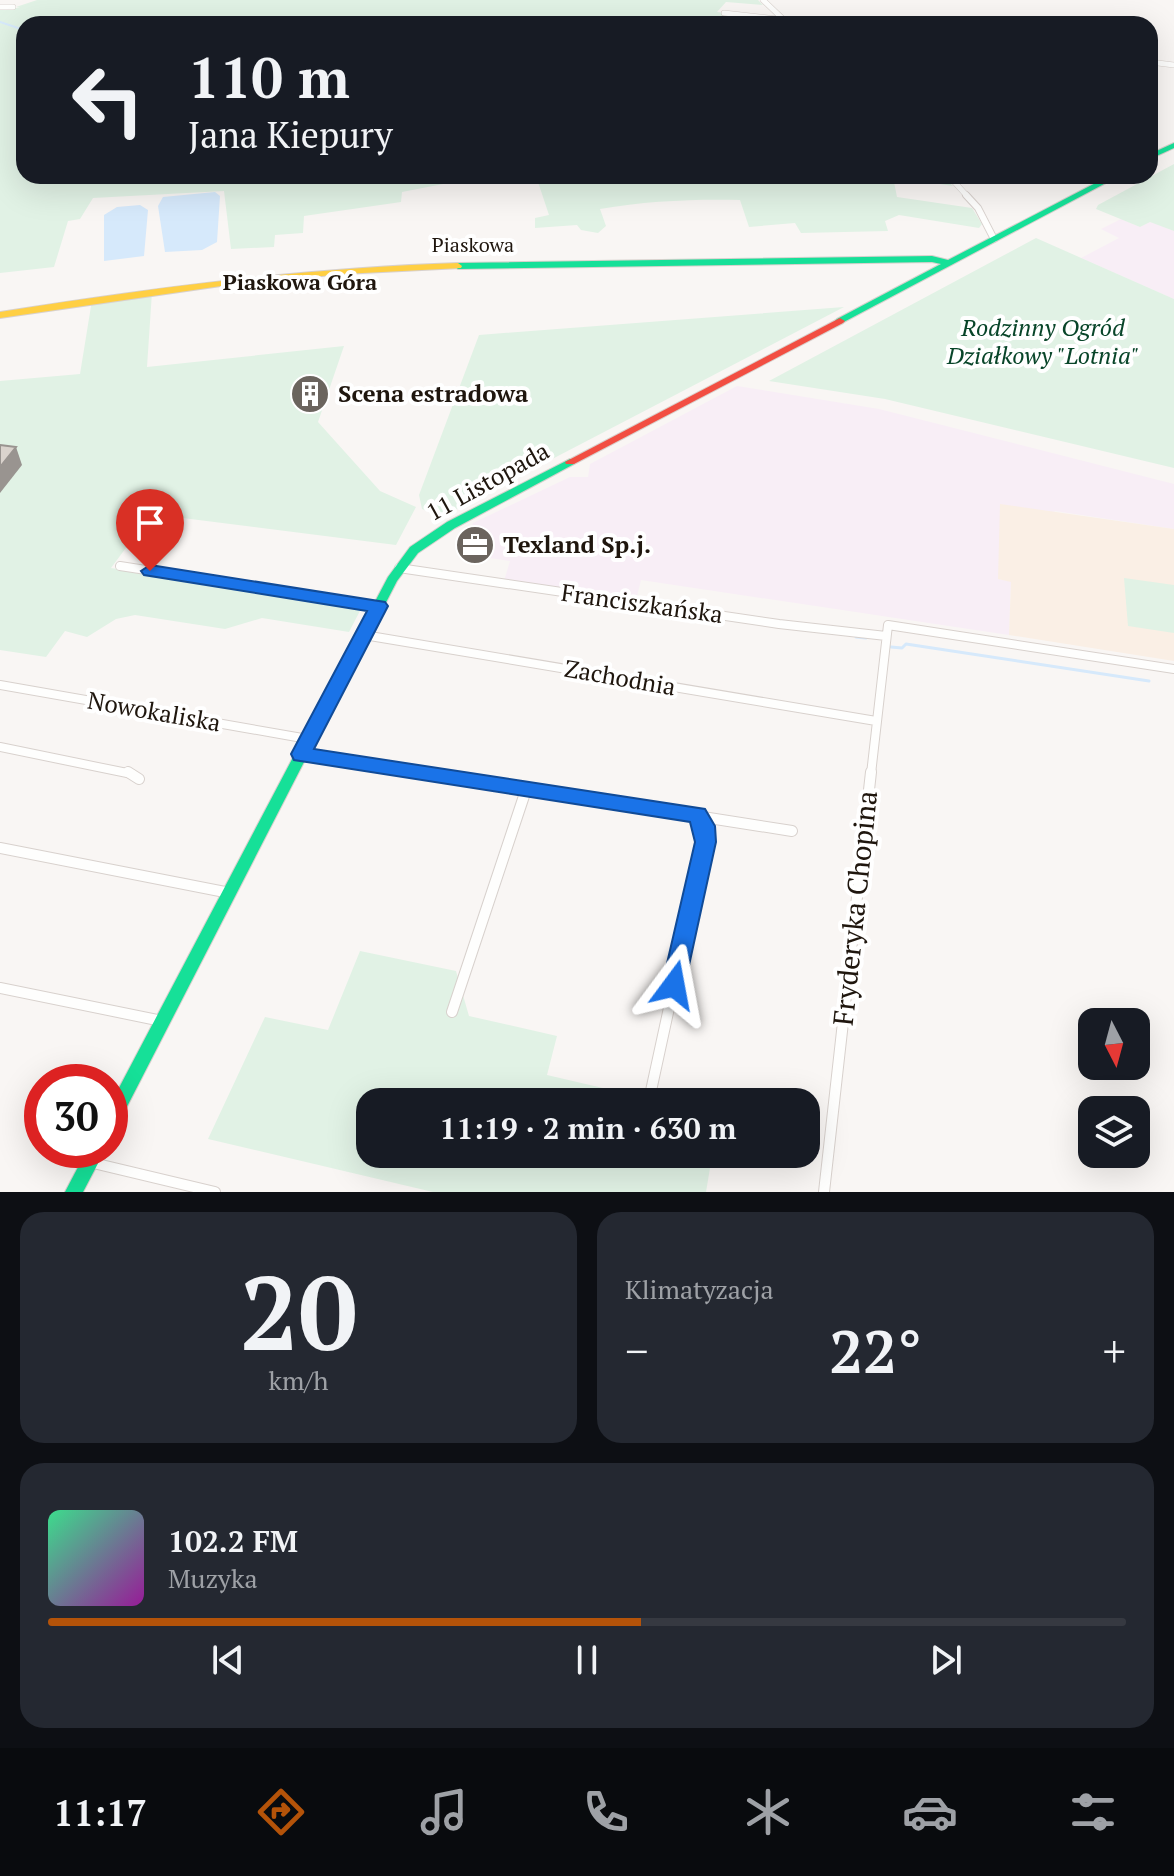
<!DOCTYPE html>
<html lang="pl">
<head>
<meta charset="utf-8">
<style>
	:root { --surface:#171b24; --page:#242831; --text:#f1f3f6; --muted:#9ea1a6; --line:#363941; --accent:#b45309 }
	body { margin:0; font-family:"PT Serif",serif; background:var(--page); color:var(--text); height:100vh; display:flex; flex-direction:column; font-size:30px; white-space:nowrap }
	* { box-sizing:border-box; margin:0 }
	p { font-size:26px; color:var(--muted) }
	.icon { flex:none; width:44px; height:44px; fill:none; stroke:currentColor; stroke-width:2; stroke-linecap:round; stroke-linejoin:round }
	.map { position:relative; height:1192px; overflow:hidden }
	.drawer { display:flex; flex-direction:column; gap:20px; padding:20px; background:#0d0f14; flex:1 }
	.drawer>* { flex:none }
	.top-card { position:absolute; left:16px; top:16px; width:1142px; height:168px; border-radius:24px; box-shadow:0 8px 32px #0002; background:#171b24; color:var(--text); overflow:hidden }
	.needle { width:52px; rotate:174deg }
	.buttons { position:absolute; left:1078px; top:1008px; display:grid; gap:16px }
	.buttons a { display:grid; place-items:center; width:72px; height:72px; border-radius:16px; background:var(--surface); box-shadow:0 8px 32px #0002; font-size:40px }
	.speed { position:absolute; left:24px; top:1064px; display:flex; gap:16px; font-size:40px; font-weight:700; text-align:center }
	.speed>* { display:grid; place-content:center; width:104px; height:104px; border-radius:50%; background:var(--surface); box-shadow:0 8px 32px #0002; line-height:1 }
	.speed .limit { border:12px solid #d22; background:#fff; color:#111 }
	.pin { position:absolute; display:grid; place-items:center; width:68px; height:68px; color:#fff; margin:-82px -34px; border-radius:50% 50% 50% 0; rotate:-45deg; box-shadow:0 0 8px #0007 }
	.pin .icon { rotate:45deg }
	.me { position:absolute; width:88px; margin:-44px; rotate:13deg; stroke-linejoin:round; filter:drop-shadow(0 0 6px #0008) }
	.turn { display:flex; align-items:center; gap:28px; height:168px; padding:0 40px; font-size:36px }
	.turn .icon { width:104px; height:104px; stroke-width:2.5 }
	.turn b { display:block; font-size:56px; line-height:68px }
	.big { font-size:60px; font-weight:700; line-height:1.1 }
	.drawer .card { flex:1; display:flex; flex-direction:column; justify-content:center; gap:12px; min-width:0; padding:0 28px; border-radius:24px; background:var(--page) }
	.drawer .dial { align-items:center; gap:0 }
	.dial b { font-size:104px; line-height:1 }
	.song { display:flex; align-items:center; gap:24px }
	.cover { width:96px; height:96px; border-radius:12px; background:linear-gradient(135deg,hsl(150 70% 55%),hsl(300 70% 35%)) }
	.played { height:8px; border-radius:4px; background:linear-gradient(90deg,var(--accent) 55%,var(--line) 55%) }
	.keys { display:flex; justify-content:space-around; direction:ltr }
	.heat { display:flex; justify-content:space-between; align-items:center; font-size:44px; direction:ltr }
	.drawer .tiles { flex:1; display:grid; gap:20px; grid-template-columns:1fr 1fr }
	.card:last-child { grid-column:span 2 }
	.trip { position:absolute; left:356px; top:1088px; width:464px; height:80px; border-radius:24px; background:var(--surface); box-shadow:0 8px 32px #0002; font-weight:700; line-height:80px; text-align:center }
	.tabs { display:flex; height:128px; justify-content:space-around; align-items:center; background:#090b0e; color:var(--muted) }
	.tabs .icon { width:56px; height:56px }
	.tabs .active { color:var(--accent) }
	.tabs b { font-size:36px; color:var(--text) }
	.map>svg:first-child { display:block }
	.industrial { fill:#f8eef6 }
	.education { fill:#faefe5 }
	.green { fill:#e1f2e5 }
	.water { fill:#d6e9fb }
	.lines { fill:none; stroke-linecap:round; stroke-linejoin:round }
	.stream-far1 { stroke:#d6e9fb; stroke-width:2 }
	.stream { stroke:#d6e9fb; stroke-width:3 }
	.street-far3-casing { stroke:#d8d1cd; stroke-width:6 }
	.street-far2-casing { stroke:#d8d1cd; stroke-width:8 }
	.street-far1-casing { stroke:#d8d1cd; stroke-width:10 }
	.street-casing { stroke:#d8d1cd; stroke-width:12 }
	.fast-casing { stroke:#d8d1cd; stroke-width:2 }
	.slow-casing { stroke:#d8d1cd; stroke-width:2 }
	.jam-casing { stroke:#d8d1cd; stroke-width:2 }
	.street-far3 { stroke:#fefefd; stroke-width:5 }
	.street-far2 { stroke:#fefefd; stroke-width:6 }
	.street-far1 { stroke:#fefefd; stroke-width:8 }
	.street { stroke:#fefefd; stroke-width:10 }
	.fast { fill:#16e098; fill-rule:evenodd }
	.slow { fill:#ffcf43; fill-rule:evenodd }
	.jam { fill:#f24e42; fill-rule:evenodd }
	.wall { fill:#bbb5b0 }
	.shaded-wall { fill:#999490 }
	.building { fill:#dad3cd; stroke:#999490; stroke-width:2 }
	.route { fill:#1a73e8; stroke:#114b97; stroke-width:2 }
	.labels { text-anchor:middle; stroke-width:8; stroke-linejoin:round; paint-order:stroke }
	.far-street-label { font-size:20px; fill:#1f160e; stroke:#fff }
	.far-neighbourhood-label { font-size:22px; font-weight:bold; fill:#1f160e; stroke:#fff }
	.park-label { font-size:24px; font-style:italic; fill:#084529; stroke:#fff }
	.poi-label { font-size:24px; font-weight:bold; fill:#1f160e; stroke:#fff; text-anchor:start }
	.street-label { font-size:24px; fill:#1f160e; stroke:#fff }
	.near-street-label { font-size:28px; fill:#1f160e; stroke:#fff }
</style>
</head>
<body>
<div class="map">
<svg width="1174" height="1192" viewBox="0 0 1174 1192">
	<rect width="100%" height="100%" fill="#f9f6f4"/>
	<path class="industrial" d="M1121 219 1140 227 1150 221 1174 231V299L1081 258 1119 238 1101 229Z
		M737 386 879 409 1174 484V529L1055 511 999 579 1011 581 1009 635 641 580 636 600 504 581 510 561 462 554 473 523 570 477H588L590 464Z"/>
	<path class="education" d="M1000 504 1174 529V661L1009 635 1011 582 998 579Z"/>
	<path class="green" d="M37 0H758L763 5 726 2 717 12 780 20 785 24H24V176H942L953 186 893 177 897 197 972 208 982 224 979 228 899 215 885 221 888 231 801 233 795 223 749 227 740 200C693 199 646 201 600 209L606 226 598 233 581 230 577 225 535 228V218L549 215 537 179 474 178 402 192 401 202 304 216 303 233 275 235 274 247 231 249 224 191 93 198 80 219 68 221 54 267 0 273V8H20L16 7Z
		M1174 164V231L1150 222 1140 227 1096 209 1098 205Z
		M1036 238 1174 299V468L885 399 769 381Z
		M152 292 147 367 344 346 318 422 380 491 416 507 396 545 151 514 111 568 362 607 349 632 262 618 225 629 135 615 116 619 87 637 65 631 46 657 0 650V381L80 374 92 300Z
		M844 307 441 517 422 509 419 495 479 335Z
		M1124 578 1174 585V633L1128 626Z
		M360 951 456 971 469 1016 557 1036 547 1075 663 1102H370V1154H750L749 1162 712 1156 706 1192H433L208 1139 265 1017 328 1030Z"/>
	<path class="water" d="M215 192 220 196 217 242 202 250 165 252 158 206 163 197Z
		M140 205 148 210 144 256 104 261V215L117 207Z"/>
	<g class="lines">
		<path class="stream-far1" d="M0 22 24 30"/>
		<path class="stream" d="M856 637 866 638
			M891 647 902 648 906 644 1149 681"/>
		<g class="street-far3-casing">
			<path id="street-far3" d="M763 0 783 19
				M0 7H13
				M724 13 821 24
				M1150 62 1174 65
				M949 176 968 197"/>
		</g>
		<g class="street-far2-casing">
			<path id="street-far2" d="M966 195 978 208 994 239"/>
		</g>
		<g class="street-far1-casing">
			<path id="street-far1" d="M120 566 379 606
				M399 568 779 624 886 636
				M364 635 876 721
				M0 685 308 739
				M0 747 132 774
				M301 754 430 774
				M871 774 888 625 1174 669"/>
		</g>
		<g class="street-casing">
			<path id="street" d="M128 772 139 779
				M417 772 792 831
				M0 848 230 893
				M0 988 162 1021
				M452 1012 526 790
				M649 1100 705 842 704 826 697 815
				M89 1162 215 1192
				M824 1192 871 772"/>
		</g>
		<g class="fast-casing">
			<path id="fast" d="M1174 143V148L1150 159V154Z
				M1109 176H1119L840 324 835 321 837 319 941 264 932 262 458 269 454 266 458 263 932 256 948 260Z
				M570 459 574 460 575 462 574 464 455 528 418 553 397 581 116 1128 110 1130V1105L388 577 410 547 447 522Z
				M87 1150H105L83 1192H65Z"/>
		</g>
		<g class="slow-casing">
			<path id="slow" d="M458 263 462 266 461 268 343 274 228 285 0 318V312C152 288 304 268 458 263Z"/>
		</g>
		<g class="jam-casing">
			<path id="jam" d="M840 318 845 321 843 323 574 464H566L565 462Z"/>
		</g>
		<use href="#street-far3" class="street-far3"/>
		<use href="#street-far2" class="street-far2"/>
		<use href="#street-far1" class="street-far1"/>
		<use href="#street" class="street"/>
		<use href="#fast" class="fast"/>
		<use href="#slow" class="slow"/>
		<use href="#jam" class="jam"/>
	</g>
	<path class="wall" d="M319 382V400L301 401 300 396Z"/>
	<path class="shaded-wall" d="M16 447 22 465 0 493V467Z"/>
	<path class="building" d="M319 382 318 395 300 396 301 383Z
		M0 445 16 447 0 467Z"/>
	<path class="route" d="M150 565 385 602 388 606 314 749 705 809 715 826 716 842 683 993 674 996 666 993 662 985 695 842 690 822 294 760 291 754 367 611 144 575 141 571Z"/>
	<defs>
		<g id="building-disc" transform="scale(2)"><circle r="9.5" fill="#6b645e" stroke="#fff"/><path d="M-4-6H4V6H1V3H-1V6H-4ZM-2.5-4.3h1.7v1.8h-1.7ZM.8-4.3h1.7v1.8H.8ZM-2.5-1h1.7V.8h-1.7ZM.8-1h1.7V.8H.8Z" fill="#fff"/></g>
		<g id="office-disc" transform="scale(2)"><circle r="9.5" fill="#6b645e" stroke="#fff"/><path d="M-6-3h4V-5.5h4V-3h4V5H-6ZM-1-4.5V-3h2v-1.5ZM-6 0V1H6V0Z" fill="#fff"/></g>
	</defs>
	<g fill-rule="evenodd">
		<use href="#building-disc" x="310" y="394"/>
		<use href="#office-disc" x="475" y="545"/>
	</g>
	<g class="labels">
		<g class="far-street-label">
			<text x="473" y="252">Piaskowa</text>
		</g>
		<g class="far-neighbourhood-label">
			<text x="300" y="290">Piaskowa Góra</text>
		</g>
		<g class="park-label">
			<text x="1043" y="336">Rodzinny Ogród<tspan x="1043" dy="28">Działkowy "Lotnia"</tspan></text>
		</g>
		<g class="poi-label">
			<text x="338" y="402">Scena estradowa</text>
			<text x="503" y="553">Texland Sp.j.</text>
		</g>
		<g class="street-label">
			<text transform="translate(488 482) rotate(-29)" y="8">11 Listopada</text>
			<text transform="translate(642 604) rotate(8)" y="8">Franciszkańska</text>
			<text transform="translate(620 678) rotate(10)" y="8">Zachodnia</text>
			<text transform="translate(154 712) rotate(10)" y="8">Nowokaliska</text>
		</g>
		<g class="near-street-label">
			<text transform="translate(855 908) rotate(-84)" y="10">Fryderyka Chopina</text>
		</g>
	</g>
</svg>
<div class="buttons">
<a><svg class="needle" viewBox="-14 -14 28 28"><path d="M0-13l5 13h-10z" fill="#e53935"/><path d="M0 13l5-13h-10z" fill="#9ea1a6"/></svg></a>
<a><svg class="icon" aria-label="layers" viewBox="0 0 24 24"><path d="M12 4l9 5-9 5-9-5zM3 14l9 5 9-5"/></svg></a>
</div>
<div class="speed"><div class="limit">30</div></div>
<div class="pin" style="left:150px;top:571px;background:#d93025"><svg class="icon" aria-label="arrive" viewBox="0 0 24 24"><path d="M6 21V4h12l-3 4 3 4H6"/></svg></div>
<svg class="me" style="left:674px;top:985px" viewBox="-20 -20 40 40"><path d="M0-17L14 15 0 8-14 15z" fill="#1a73e8" stroke="#fff" stroke-width="4"/></svg>
<div class="trip">11:19 · 2 min · 630 m</div>
<div class="top-card">
<div class="turn"><svg class="icon" aria-label="left" viewBox="0 0 24 24"><path d="M17 20v-9H6M10 6l-5 5 5 5"/></svg><div><b>110 m</b>Jana Kiepury</div></div>
</div>
</div>
<section class="drawer">
<div class="tiles">
<div class="card dial"><b>20</b><p>km/h</p></div>
<div class="card"><p>Klimatyzacja</p>
<div class="heat"><a>−</a><b class="big">22°</b><a>+</a></div>
</div>
<div class="card">
<div class="song"><i class="cover"></i><div><b>102.2 FM</b><p>Muzyka</p></div></div>
<div class="played"></div>
<div class="keys"><svg class="icon" aria-label="previous" viewBox="0 0 24 24"><path d="M18 5L8 12l10 7zM5 5v14"/></svg><svg class="icon" aria-label="pause" viewBox="0 0 24 24"><path d="M8 5v14M16 5v14"/></svg><svg class="icon" aria-label="next" viewBox="0 0 24 24"><path d="M6 5l10 7-10 7zM19 5v14"/></svg></div>
</div>
</div>
</section>
<nav class="tabs">
<b>11:17</b>
<svg class="icon active" aria-label="directions" viewBox="0 0 24 24"><path d="M12 3l9 9-9 9-9-9zM9 14v-3h6M13 9l2 2-2 2"/></svg>
<svg class="icon" aria-label="music" viewBox="0 0 24 24"><path d="M9 18V5l10-2v13"/><circle cx="6" cy="18" r="3"/><circle cx="16" cy="16" r="3"/></svg>
<svg class="icon" aria-label="phone" viewBox="0 0 24 24"><path d="M5 4h4l2 5-3 2q2 4 5 5l2-3 5 2v4C11 20 4 13 5 4z"/></svg>
<svg class="icon" aria-label="climate" viewBox="0 0 24 24"><path d="M12 3v18M4 7l16 10M4 17L20 7"/></svg>
<svg class="icon" aria-label="car" viewBox="0 0 24 24"><path d="M5 17H2v-5l4-1 3-4h7l3 4 3 1v5h-3M9 17h6M6 11h13"/><circle cx="7" cy="17" r="2"/><circle cx="17" cy="17" r="2"/></svg>
<svg class="icon" aria-label="filters" viewBox="0 0 24 24"><path d="M4 7h16M4 17h16"/><circle cx="9" cy="7" r="2"/><circle cx="15" cy="17" r="2"/></svg>
</nav>
</body>
</html>
